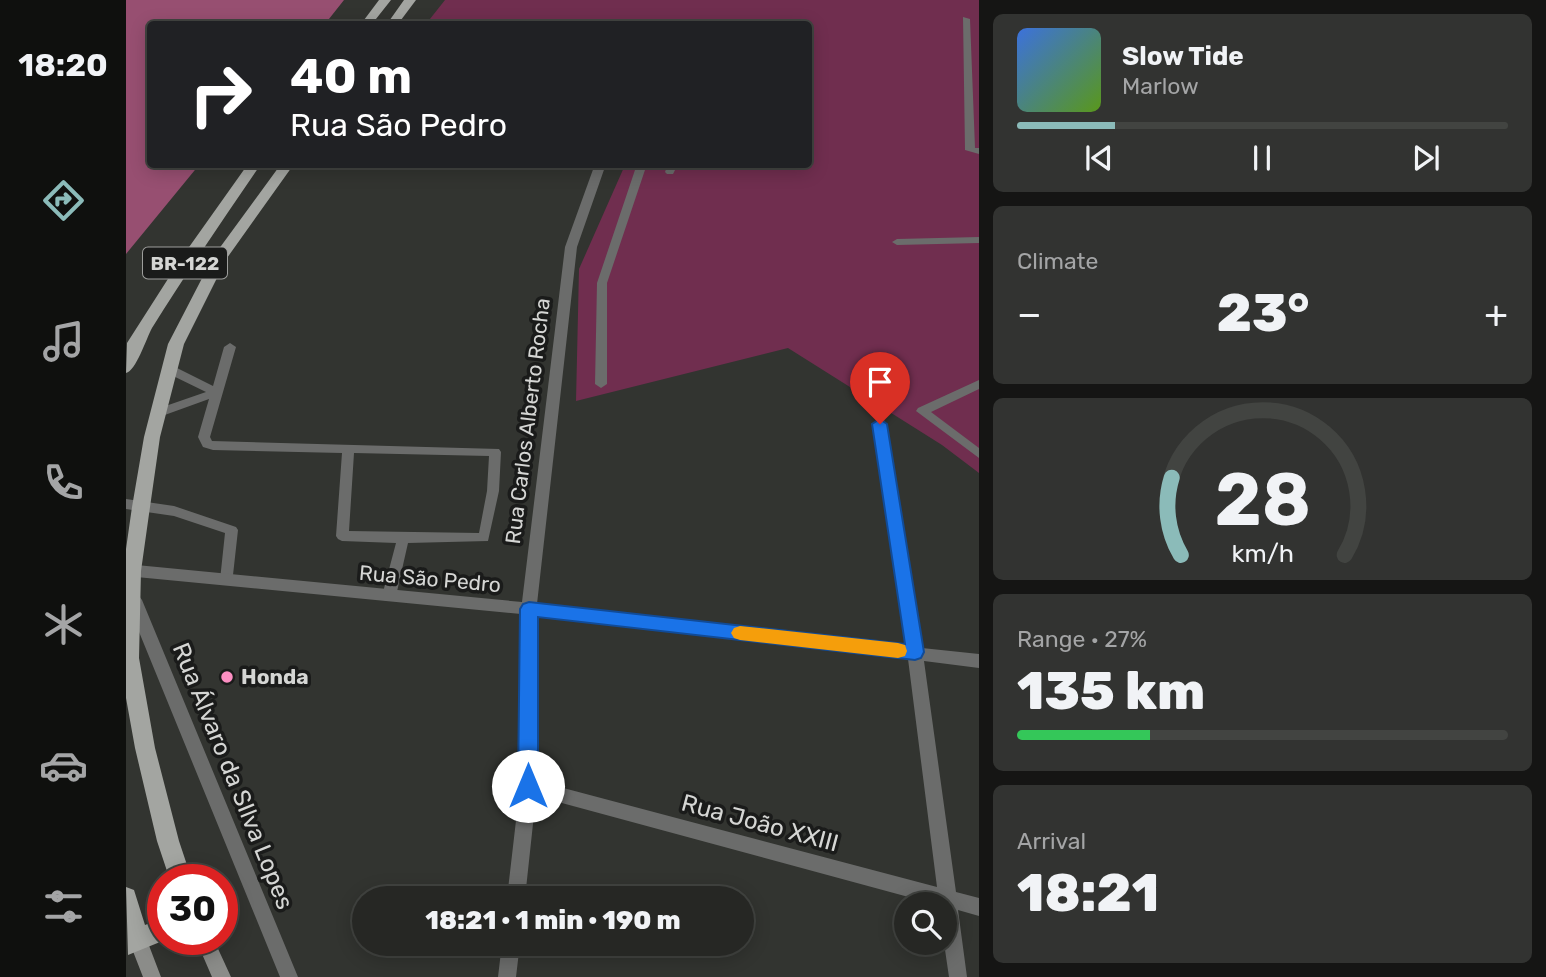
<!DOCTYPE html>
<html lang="en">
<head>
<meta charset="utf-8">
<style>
	:root { --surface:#262724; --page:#323331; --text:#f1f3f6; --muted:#a4a5a6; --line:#424441; --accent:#8bbbb9 }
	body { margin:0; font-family:Rubik,sans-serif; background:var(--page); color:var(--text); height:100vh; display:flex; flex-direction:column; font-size:26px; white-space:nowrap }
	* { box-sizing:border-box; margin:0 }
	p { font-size:23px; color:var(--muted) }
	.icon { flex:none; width:38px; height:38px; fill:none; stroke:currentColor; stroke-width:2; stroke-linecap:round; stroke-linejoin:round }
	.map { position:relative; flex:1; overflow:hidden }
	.sheet { display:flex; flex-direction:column; gap:14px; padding:14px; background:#151514; width:567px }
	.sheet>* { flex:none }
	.banner { position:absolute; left:21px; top:21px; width:665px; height:147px; border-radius:7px; box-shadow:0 4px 18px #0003,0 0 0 2px var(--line); background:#202124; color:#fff; overflow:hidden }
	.controls { position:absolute; left:768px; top:892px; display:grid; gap:14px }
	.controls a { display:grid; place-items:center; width:63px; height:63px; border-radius:50%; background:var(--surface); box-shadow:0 4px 18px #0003,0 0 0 2px var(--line); font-size:35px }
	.speed { position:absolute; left:21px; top:864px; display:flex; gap:14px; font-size:35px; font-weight:700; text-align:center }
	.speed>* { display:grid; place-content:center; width:91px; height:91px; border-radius:50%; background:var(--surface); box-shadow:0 4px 18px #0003,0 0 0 2px var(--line); line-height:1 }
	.speed .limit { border:10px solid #d22; background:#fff; color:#111 }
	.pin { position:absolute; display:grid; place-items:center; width:60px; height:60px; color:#fff; margin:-72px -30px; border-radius:50% 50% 50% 0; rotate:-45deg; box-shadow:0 0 7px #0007 }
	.pin .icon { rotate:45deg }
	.me { position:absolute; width:77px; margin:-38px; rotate:0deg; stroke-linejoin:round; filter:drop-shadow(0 0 5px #0008) }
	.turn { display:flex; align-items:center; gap:24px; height:147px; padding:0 28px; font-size:32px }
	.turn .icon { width:91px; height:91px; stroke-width:2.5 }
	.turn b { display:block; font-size:49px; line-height:60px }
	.big { font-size:52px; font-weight:800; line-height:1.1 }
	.sheet .card { flex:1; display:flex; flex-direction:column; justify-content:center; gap:10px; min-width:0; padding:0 24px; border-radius:10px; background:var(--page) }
	.sheet .dial { align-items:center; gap:0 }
	.dial svg { height:182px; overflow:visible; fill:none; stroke:var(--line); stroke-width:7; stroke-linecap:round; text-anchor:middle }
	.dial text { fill:var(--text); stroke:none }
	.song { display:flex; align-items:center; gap:21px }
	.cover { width:84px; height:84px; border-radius:10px; background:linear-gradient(135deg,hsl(220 70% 55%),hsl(90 70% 35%)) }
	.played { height:7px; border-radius:4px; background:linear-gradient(90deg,var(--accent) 20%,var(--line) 20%) }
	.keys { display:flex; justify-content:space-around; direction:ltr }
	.heat { display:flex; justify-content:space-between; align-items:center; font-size:38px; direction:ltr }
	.charge { height:10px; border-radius:5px; background:linear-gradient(90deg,#34c759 27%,var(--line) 0) }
	.trip { position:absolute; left:226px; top:886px; width:402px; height:70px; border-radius:35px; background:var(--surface); box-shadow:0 4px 18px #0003,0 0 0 2px var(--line); font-weight:800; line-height:70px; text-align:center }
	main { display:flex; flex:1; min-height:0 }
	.dock { display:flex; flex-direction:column; width:126px; justify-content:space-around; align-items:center; background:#0f100e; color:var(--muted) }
	.dock .icon { width:49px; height:49px }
	.dock .active { color:var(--accent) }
	.dock b { font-size:32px; color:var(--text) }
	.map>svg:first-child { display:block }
	.green { fill:#702e4f }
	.forest { fill:#974f71 }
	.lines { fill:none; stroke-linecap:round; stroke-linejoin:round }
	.service { fill:#6b6c6b; fill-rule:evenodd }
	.minor { fill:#6b6c6b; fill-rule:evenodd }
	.secondary { fill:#8b8c89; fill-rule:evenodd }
	.primary { fill:#a3a5a1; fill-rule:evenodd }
	.route { fill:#1a73e8; stroke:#114b97; stroke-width:2 }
	.slow { fill:#f59e0b }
	.poi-dot { fill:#fc8fc2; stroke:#1a1b1a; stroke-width:2.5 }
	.labels { text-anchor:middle; stroke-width:7; stroke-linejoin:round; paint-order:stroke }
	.shield { fill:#1a1b1a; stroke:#9d9e9c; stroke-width:2 }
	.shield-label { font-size:19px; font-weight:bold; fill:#d5d6d4 }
	.street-label { font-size:21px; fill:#d5d6d4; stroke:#1a1b1a }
	.poi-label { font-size:21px; font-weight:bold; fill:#d5d6d4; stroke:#1a1b1a; text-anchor:start }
	.near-street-label { font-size:24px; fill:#d5d6d4; stroke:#1a1b1a }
</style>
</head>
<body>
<main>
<nav class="dock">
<b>18:20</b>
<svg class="icon active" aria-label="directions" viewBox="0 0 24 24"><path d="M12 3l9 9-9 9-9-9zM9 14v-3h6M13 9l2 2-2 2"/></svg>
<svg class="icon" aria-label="music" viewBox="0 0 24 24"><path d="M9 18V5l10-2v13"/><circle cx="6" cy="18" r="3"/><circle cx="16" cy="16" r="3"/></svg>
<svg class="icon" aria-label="phone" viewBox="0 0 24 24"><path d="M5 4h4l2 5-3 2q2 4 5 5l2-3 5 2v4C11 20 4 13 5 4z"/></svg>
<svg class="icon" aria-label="climate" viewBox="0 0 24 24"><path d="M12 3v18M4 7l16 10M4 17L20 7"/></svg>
<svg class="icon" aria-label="car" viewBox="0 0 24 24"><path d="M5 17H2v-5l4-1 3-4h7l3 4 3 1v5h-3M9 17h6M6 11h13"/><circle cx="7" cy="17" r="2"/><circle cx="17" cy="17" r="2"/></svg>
<svg class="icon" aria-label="filters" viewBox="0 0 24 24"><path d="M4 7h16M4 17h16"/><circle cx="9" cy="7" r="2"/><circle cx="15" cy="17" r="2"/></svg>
</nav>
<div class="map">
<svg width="853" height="977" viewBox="0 0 853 977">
	<rect width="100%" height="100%" fill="#323430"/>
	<path class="green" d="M319 0H853V473L816 445 662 348 450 401 453 269 499 165 682 164V24H300Z"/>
	<path class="forest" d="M0 0H218L199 24H24V164L73 165 0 254Z"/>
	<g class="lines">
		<path class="service" d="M837 17 844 19 849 148H853V154L839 150Z
			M511 164H521L481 283V384L475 388 469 384 471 283Z
			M542 164H552L547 174H541L539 172Z
			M853 237V243L771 245 766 242 771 239Z
			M104 343 110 347 84 437 86 441 373 449 375 452 373 491 362 541 282 543 270 596 268 600 263 601 258 600 256 596 270 543 216 541 212 539 210 536 216 453 87 450 77 447 72 437 83 399 36 416H28L26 413 28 410 80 392 39 372 37 369 39 366H47L87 386 98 347ZM228 453 363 456 361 491 353 533 223 531Z
			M853 380V389L805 412 853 448V458L790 411 792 408Z
			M0 499 48 506 110 527 112 530 106 584H96L94 580 99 533 48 516 0 509Z"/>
		<path class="minor" d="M469 164H480L451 247 411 604 780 646 747 424 754 419 759 421 796 648 853 654V668L798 661 830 892 853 898V916L832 910 841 977H823L818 943 819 905H812L410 796 399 898H381L394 786 395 614 0 576V564L396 602 439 247ZM411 616 782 659 811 887 411 781Z
			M8 594 13 596 16 600 172 977H154L0 600 3 596Z
			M376 943H394L390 977H372Z"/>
		<path class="secondary" d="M12 932 19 935 35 977H17L3 941 5 935Z
			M70 940H88L105 977H86Z"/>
		<path class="primary" d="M253 0H265L246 24H235Z
			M278 0H290L272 24H261Z
			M122 164H135C98 218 61 272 26 328 20 339 10 371 0 373L1 343 56 257Z
			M155 164H168L101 258 58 344 34 437 24 507 15 571 13 658 29 748 53 841 66 880H44L31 841 9 748 0 698V549L6 507 18 437 42 344 87 257Z
			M0 887 8 890 19 925 37 918 39 940 2 955Z"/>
	</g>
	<path class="route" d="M754 419 761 424 798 652 795 658 789 660 412 617V786L409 792 402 794 395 792 392 786 394 609 397 604 403 602 779 644 746 424Z"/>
	<path class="slow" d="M614 626 772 643 779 645 781 651 779 656 772 658 614 640 608 638 605 633 608 628Z"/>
	<circle class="poi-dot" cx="101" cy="677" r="7"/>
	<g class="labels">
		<rect class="shield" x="17" y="247.5" width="84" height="31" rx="5"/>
		<g class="shield-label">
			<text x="59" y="270">BR-122</text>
		</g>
		<g class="street-label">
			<text transform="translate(402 421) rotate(-83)" y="7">Rua Carlos Alberto Rocha</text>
			<text transform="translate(304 579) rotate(5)" y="7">Rua São Pedro</text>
		</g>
		<g class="poi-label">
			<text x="115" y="684">Honda</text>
		</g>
		<g class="near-street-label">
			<text transform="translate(107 776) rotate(68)" y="8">Rua Álvaro da SIlva Lopes</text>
			<text transform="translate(634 823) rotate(15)" y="8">Rua João XXIII</text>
		</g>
	</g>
</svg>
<div class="controls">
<a><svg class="icon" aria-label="search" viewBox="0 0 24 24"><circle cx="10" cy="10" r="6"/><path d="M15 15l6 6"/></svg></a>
</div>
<div class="speed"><div class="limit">30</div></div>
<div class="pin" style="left:754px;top:424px;background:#d93025"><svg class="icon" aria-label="arrive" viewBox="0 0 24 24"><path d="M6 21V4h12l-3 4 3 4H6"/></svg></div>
<svg class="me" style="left:402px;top:786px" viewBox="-20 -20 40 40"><circle r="19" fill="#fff"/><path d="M0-13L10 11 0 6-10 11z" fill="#1a73e8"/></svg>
<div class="trip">18:21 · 1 min · 190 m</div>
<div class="banner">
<div class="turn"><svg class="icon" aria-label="right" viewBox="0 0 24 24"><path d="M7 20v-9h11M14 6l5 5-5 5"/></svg><div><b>40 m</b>Rua São Pedro</div></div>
</div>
</div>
<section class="sheet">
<div class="card">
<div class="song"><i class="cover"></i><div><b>Slow Tide</b><p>Marlow</p></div></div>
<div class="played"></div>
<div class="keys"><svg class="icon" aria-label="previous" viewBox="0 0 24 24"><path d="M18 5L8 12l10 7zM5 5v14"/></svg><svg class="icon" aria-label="pause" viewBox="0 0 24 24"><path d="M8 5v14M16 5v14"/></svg><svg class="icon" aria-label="next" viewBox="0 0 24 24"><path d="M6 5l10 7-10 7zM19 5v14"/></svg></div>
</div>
<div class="card"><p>Climate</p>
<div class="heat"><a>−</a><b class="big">23°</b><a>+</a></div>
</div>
<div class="card dial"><svg viewBox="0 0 100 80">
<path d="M14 69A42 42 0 1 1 86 69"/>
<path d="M14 69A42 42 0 0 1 10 35" stroke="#8bbbb9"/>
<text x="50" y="56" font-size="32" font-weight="700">28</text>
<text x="50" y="72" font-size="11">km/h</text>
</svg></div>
<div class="card"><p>Range · 27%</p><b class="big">135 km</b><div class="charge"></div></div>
<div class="card"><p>Arrival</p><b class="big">18:21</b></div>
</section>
</main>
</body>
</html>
